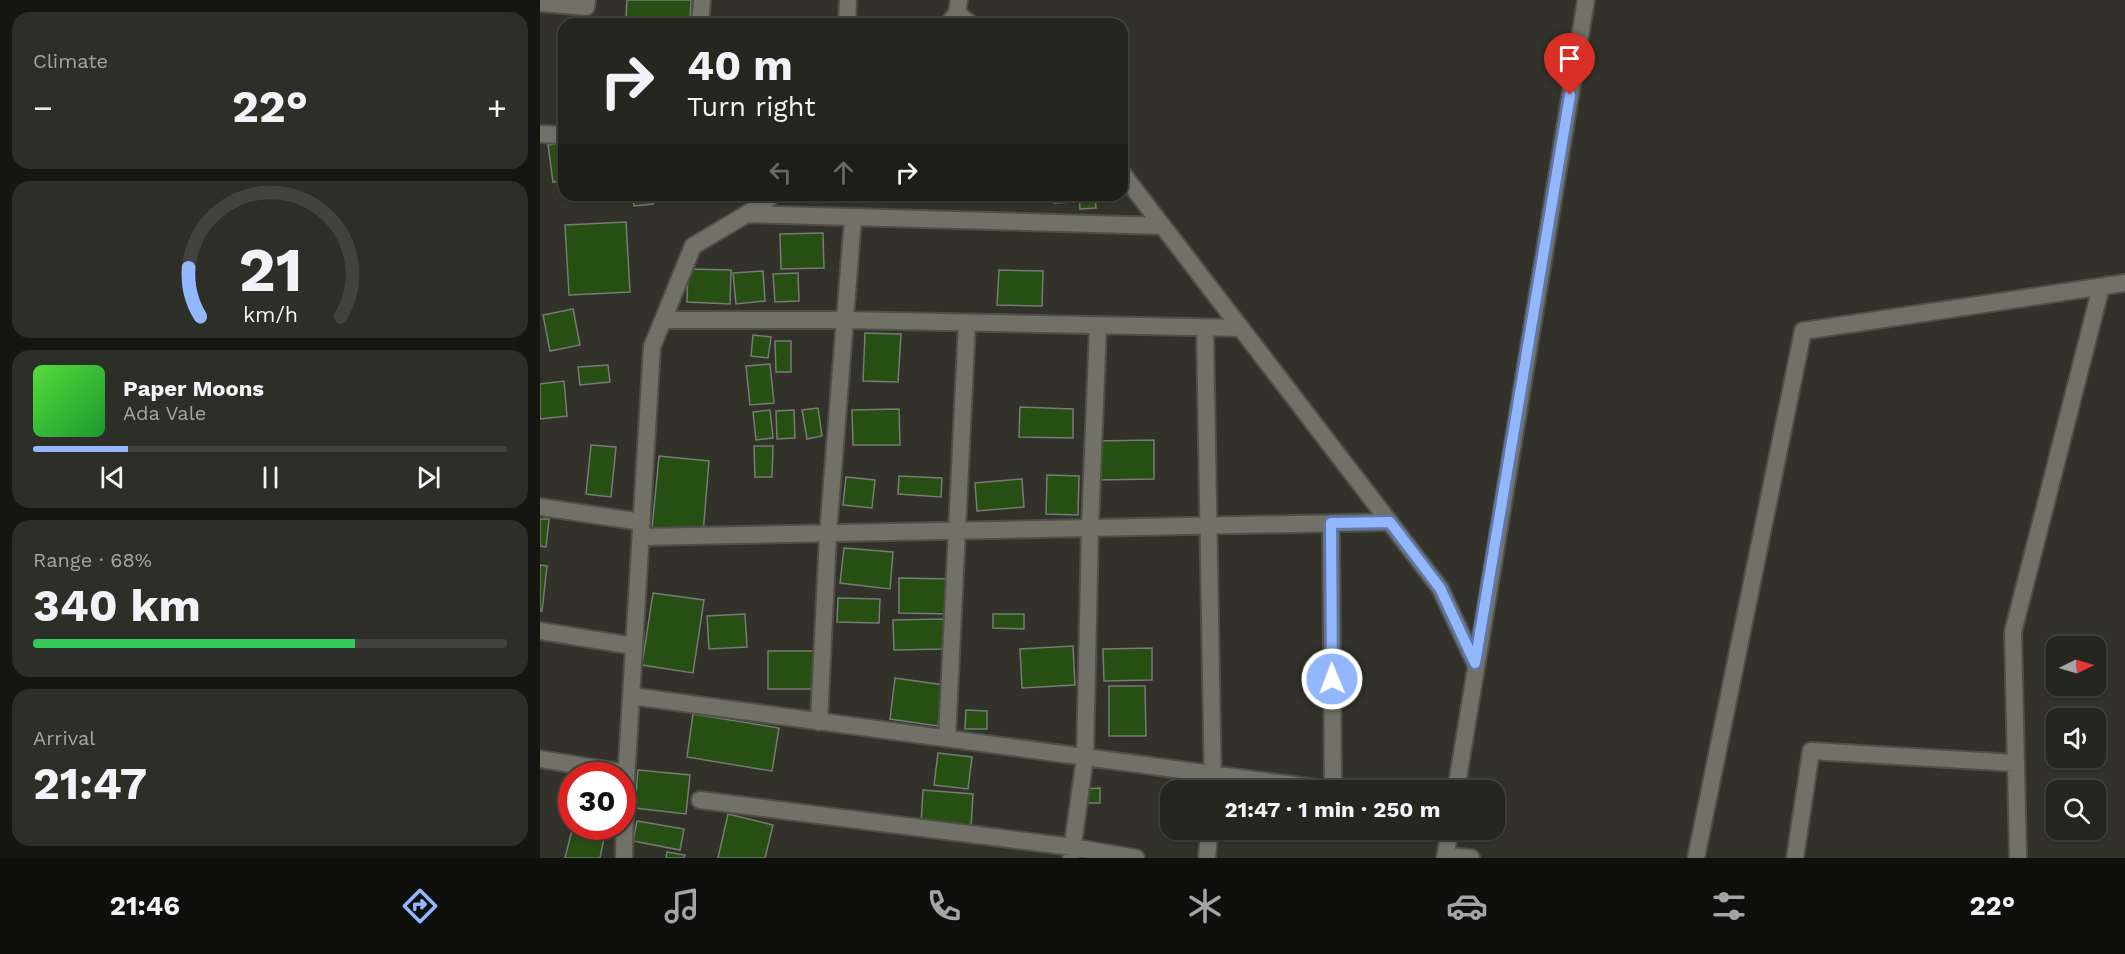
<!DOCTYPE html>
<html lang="en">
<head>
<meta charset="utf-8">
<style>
	:root { --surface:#262620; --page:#2e2e29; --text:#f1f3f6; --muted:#a4a5a5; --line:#42433e; --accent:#93b7fd }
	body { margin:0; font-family:"Work Sans",sans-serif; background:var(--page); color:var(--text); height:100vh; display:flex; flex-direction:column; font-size:22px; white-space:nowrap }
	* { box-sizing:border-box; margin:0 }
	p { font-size:20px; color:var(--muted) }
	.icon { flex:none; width:33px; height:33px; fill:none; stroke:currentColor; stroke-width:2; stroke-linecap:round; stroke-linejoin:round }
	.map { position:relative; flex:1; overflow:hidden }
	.side { display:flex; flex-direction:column; gap:12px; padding:12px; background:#151512; width:540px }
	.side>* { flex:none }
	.hud { position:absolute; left:18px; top:18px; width:570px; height:183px; border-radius:18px; box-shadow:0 2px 4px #0004,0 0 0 2px var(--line); background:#262620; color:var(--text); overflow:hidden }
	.needle { width:39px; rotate:85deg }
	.buttons { position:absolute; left:1506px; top:636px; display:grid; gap:12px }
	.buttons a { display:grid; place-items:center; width:60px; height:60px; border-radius:12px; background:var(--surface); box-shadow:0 2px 4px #0004,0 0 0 2px var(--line); font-size:30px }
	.speed { position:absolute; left:18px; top:762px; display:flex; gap:12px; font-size:30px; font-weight:700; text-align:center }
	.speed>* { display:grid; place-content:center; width:78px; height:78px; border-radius:50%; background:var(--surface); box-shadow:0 2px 4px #0004,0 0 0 2px var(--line); line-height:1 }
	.speed .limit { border:9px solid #d22; background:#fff; color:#111 }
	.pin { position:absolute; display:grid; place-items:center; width:51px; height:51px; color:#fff; margin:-62px -26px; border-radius:50% 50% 50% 0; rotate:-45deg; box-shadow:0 0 6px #0007 }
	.pin .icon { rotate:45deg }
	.me { position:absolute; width:66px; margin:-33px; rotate:359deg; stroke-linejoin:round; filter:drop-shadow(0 0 4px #0008) }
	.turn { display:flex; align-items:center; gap:21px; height:126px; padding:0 30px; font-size:27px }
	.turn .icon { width:78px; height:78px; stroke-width:2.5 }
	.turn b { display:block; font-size:42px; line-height:51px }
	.lanes { display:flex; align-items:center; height:57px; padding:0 30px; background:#0003; justify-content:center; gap:30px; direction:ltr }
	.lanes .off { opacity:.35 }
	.big { font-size:45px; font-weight:700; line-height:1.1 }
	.side .tile { flex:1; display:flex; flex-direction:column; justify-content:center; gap:9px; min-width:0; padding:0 21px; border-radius:18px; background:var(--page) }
	.side .dial { align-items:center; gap:0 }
	.dial svg { height:156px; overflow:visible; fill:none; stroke:var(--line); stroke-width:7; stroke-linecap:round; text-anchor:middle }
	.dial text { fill:var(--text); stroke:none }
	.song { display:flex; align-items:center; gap:18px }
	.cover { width:72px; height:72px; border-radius:9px; background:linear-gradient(135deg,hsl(110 70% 55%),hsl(130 70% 35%)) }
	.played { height:6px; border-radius:3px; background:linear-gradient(90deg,var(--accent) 20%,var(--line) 20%) }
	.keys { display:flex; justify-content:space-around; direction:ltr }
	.heat { display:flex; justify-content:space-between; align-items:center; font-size:33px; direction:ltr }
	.charge { height:9px; border-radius:4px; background:linear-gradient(90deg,#34c759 68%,var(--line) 0) }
	.trip { position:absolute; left:620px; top:780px; width:345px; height:60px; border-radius:18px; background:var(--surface); box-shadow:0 2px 4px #0004,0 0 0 2px var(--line); font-weight:700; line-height:60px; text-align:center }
	.dock { display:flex; height:96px; justify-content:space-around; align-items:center; background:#0f0f0d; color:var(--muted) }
	.dock .icon { width:42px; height:42px }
	.dock .active { color:var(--accent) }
	.dock b { font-size:27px; color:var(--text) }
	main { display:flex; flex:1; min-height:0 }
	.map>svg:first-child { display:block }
	.building { fill:#284f13; stroke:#767b73; stroke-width:1.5 }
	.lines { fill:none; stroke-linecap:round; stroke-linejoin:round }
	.minor-casing { stroke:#4f4f47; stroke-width:20 }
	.tertiary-casing { stroke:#4f4f47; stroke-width:20 }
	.minor { stroke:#717167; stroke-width:16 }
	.tertiary { stroke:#717167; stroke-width:16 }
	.route-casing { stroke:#6077a4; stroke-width:15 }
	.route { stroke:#93b7fd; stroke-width:10 }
</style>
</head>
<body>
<main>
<section class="side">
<div class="tile"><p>Climate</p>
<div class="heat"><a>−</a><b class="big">22°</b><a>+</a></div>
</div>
<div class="tile dial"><svg viewBox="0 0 100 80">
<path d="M14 69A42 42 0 1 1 86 69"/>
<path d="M14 69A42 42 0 0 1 8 44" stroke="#93b7fd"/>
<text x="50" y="56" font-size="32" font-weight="700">21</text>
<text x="50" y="72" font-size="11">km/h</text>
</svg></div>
<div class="tile">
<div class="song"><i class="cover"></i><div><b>Paper Moons</b><p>Ada Vale</p></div></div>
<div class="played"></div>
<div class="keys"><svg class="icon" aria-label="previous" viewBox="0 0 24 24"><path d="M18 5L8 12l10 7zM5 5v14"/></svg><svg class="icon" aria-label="pause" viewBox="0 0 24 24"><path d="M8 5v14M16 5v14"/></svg><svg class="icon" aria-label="next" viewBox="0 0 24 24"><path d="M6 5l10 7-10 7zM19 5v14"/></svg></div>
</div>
<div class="tile"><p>Range · 68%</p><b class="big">340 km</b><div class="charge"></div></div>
<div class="tile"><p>Arrival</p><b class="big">21:47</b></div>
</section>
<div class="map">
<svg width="1585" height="858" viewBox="0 0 1585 858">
	<rect width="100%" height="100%" fill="#32322a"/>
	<path class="building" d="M87 0H151L150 20 86 17Z
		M188 17 235 21 234 24H187Z
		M108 21V24H81V22Z
		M24 143V180L13 182 8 145Z
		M93 195H112L113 204 94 206Z
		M514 195H535V202L514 203Z
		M539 195H555L556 208 540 209Z
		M86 222 90 292 29 295 25 225Z
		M283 233 284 268 241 269 240 234Z
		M148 269 191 270 190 304 147 302Z
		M459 270 503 271 502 306 457 305Z
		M223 271 225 301 196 304 193 273Z
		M258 273 259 301 235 302 233 274Z
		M33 309 40 345 10 351 3 315Z
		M325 333 361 334 358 382 323 381Z
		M213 335 231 337 228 358 211 356Z
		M235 341H251V372H236Z
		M230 364 234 403 210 405 206 366Z
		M68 365 70 382 40 385 38 367Z
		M24 381 27 416 0 419V384Z
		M480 407 533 409V438L479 437Z
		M278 408 282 436 267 439 262 410Z
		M359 409 360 445H313L312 410Z
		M230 410 233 438 216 440 213 412Z
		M254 410 255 438 237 439 236 411Z
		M614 440V479L558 480 557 441Z
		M51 445 76 447 71 497 46 494Z
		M214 446H233L232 477H215Z
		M119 456 169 461 163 534 112 529Z
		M507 475 539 476 538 515 506 514Z
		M359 476 402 478 401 497 358 494Z
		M306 477 335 480 332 508 303 505Z
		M482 479 484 507 437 511 435 483Z
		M0 519H9L6 547 0 546Z
		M304 548 353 552 350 589 300 583Z
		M0 565 7 566 2 611H0Z
		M359 578 410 579V614L359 613Z
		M113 593 164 600 153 673 102 665Z
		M298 598 340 599 339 623 297 622Z
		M205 614 207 647 169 649 167 616Z
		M453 614H484V629L453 628Z
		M404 619V649L354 650 353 620Z
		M533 646 535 685 482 688 480 649Z
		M612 648V680L564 681 563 649Z
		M228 651H274V689H228Z
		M355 678 404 685 398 726 350 719Z
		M569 686H605L606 736H569Z
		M426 710 447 711V729H425Z
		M153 714 239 728 232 771 147 757Z
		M398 753 432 757 428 789 394 785Z
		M98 770 150 775 146 814 95 808Z
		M560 788V803H544V789Z
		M383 790 433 794 431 827 381 824Z
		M188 814 233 825 225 858H178Z
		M97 821 144 829 140 850 93 841Z
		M32 830 64 838 60 858H25Z
		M127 852 145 855 144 858H126Z"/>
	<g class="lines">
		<g class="minor-casing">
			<path id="minor" d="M0 3 46 7 47 0
				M417 13 430 24
				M160 24 162 0
				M307 24 308 0
				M408 24 417 13 419 0
				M0 134 24 135
				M582 173 900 588 935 663
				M207 214 623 226
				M123 320H305L701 328
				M665 328 673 790
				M0 507 102 522
				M791 523 793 790
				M101 537 850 522
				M0 631 94 646
				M91 696 791 790
				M279 722 288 534 313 218
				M407 738 427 323
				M0 759 86 773
				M160 800 532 847 596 858
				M906 856 931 858
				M84 858 85 797 112 347 153 246 207 214 233 195
				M531 858 545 757 550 528 558 326
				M667 858 669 830
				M1156 858 1263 331 1585 283
				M1255 858 1271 751 1476 763
				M1478 858 1473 632 1561 287"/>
		</g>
		<g class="tertiary-casing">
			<path id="tertiary" d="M916 790 1046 0
				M905 858 910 830"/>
		</g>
		<use href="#minor" class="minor"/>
		<use href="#tertiary" class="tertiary"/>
	</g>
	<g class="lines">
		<g class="route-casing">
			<path id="route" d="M792 679 791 523 850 522 900 588 935 663 1030 95"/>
		</g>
		<use href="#route" class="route"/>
	</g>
</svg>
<div class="buttons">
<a><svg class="needle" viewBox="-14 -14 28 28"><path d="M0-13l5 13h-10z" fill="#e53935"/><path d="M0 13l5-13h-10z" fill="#a4a5a5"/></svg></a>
<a><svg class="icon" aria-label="sound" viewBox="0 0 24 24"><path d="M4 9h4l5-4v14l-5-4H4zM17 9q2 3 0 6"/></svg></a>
<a><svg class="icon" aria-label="search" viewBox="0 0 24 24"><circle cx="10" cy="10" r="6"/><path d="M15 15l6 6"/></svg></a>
</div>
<div class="speed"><div class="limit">30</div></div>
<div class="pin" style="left:1030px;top:95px;background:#d93025"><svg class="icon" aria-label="arrive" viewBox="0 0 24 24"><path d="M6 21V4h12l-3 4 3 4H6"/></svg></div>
<svg class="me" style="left:792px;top:679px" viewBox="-20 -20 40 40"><circle r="17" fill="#93b7fd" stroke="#fff" stroke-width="3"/><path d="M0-11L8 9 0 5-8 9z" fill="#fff"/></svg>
<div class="trip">21:47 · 1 min · 250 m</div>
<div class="hud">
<div class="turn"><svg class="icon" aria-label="right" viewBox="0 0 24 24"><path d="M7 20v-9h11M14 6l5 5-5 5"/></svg><div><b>40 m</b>Turn right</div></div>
<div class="lanes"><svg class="icon off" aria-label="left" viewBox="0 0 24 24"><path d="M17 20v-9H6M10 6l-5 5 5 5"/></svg><svg class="icon off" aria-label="ahead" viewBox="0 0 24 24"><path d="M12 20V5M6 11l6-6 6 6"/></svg><svg class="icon" aria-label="right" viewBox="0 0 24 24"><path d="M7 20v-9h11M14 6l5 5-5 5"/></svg></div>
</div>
</div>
</main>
<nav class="dock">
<b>21:46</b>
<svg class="icon active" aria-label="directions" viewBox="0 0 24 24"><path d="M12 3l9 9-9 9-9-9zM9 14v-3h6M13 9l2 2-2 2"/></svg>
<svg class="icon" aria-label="music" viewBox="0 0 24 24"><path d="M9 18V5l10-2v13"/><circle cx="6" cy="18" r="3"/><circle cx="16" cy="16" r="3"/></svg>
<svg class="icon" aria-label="phone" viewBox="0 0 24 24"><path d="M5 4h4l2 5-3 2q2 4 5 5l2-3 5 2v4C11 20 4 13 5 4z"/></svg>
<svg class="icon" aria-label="climate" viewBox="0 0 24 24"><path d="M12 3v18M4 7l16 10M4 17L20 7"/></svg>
<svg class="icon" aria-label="car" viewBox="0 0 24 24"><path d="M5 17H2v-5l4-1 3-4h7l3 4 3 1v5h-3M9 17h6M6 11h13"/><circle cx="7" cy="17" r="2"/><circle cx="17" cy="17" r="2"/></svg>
<svg class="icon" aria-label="filters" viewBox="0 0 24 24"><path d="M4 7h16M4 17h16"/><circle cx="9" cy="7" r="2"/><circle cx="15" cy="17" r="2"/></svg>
<b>22°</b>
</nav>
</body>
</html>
